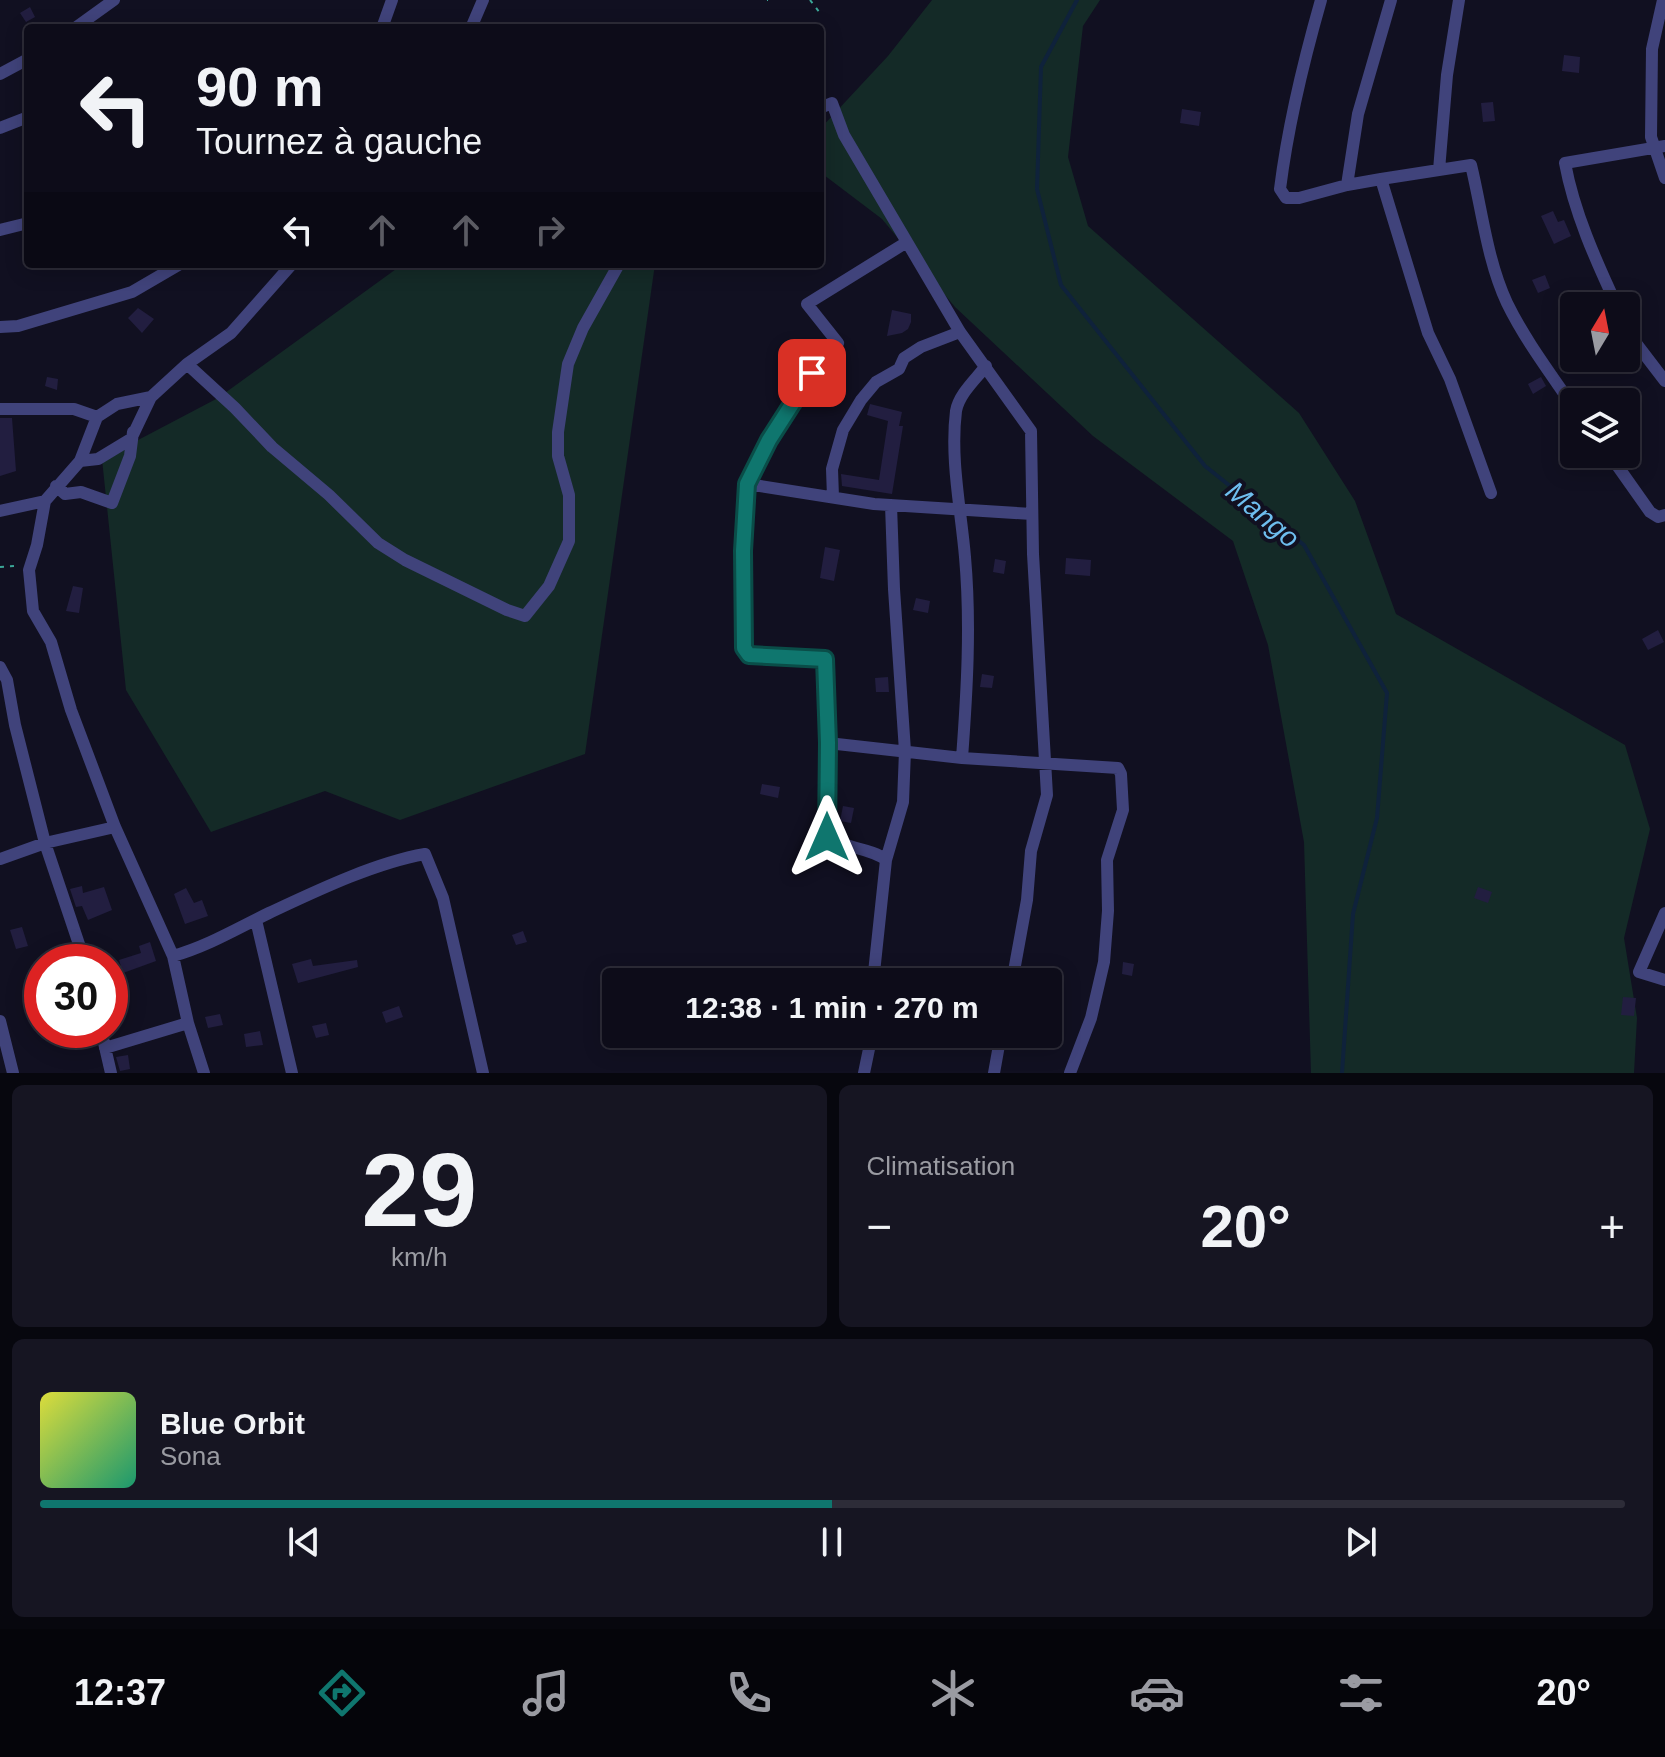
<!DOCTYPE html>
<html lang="fr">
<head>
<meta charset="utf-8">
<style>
	:root { --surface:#0d0c19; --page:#161522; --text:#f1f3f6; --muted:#9a9ba2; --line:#2d2c38; --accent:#0f766e }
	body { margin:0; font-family:Arial,sans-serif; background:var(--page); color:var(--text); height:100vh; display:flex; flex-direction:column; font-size:30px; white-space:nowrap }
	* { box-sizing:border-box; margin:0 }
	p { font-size:26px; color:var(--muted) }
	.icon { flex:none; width:44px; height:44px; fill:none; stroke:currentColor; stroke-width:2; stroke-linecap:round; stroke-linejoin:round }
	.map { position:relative; height:1073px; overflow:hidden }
	.side { display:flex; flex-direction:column; gap:12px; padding:12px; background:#07070e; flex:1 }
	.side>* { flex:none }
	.guide { position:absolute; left:24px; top:24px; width:800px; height:244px; border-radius:8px; box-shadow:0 4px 20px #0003,0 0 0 2px var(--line); background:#0d0c19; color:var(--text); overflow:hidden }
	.needle { width:52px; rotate:10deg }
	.controls { position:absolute; left:1560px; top:292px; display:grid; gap:16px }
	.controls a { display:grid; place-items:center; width:80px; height:80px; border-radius:8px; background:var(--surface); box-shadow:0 4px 20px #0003,0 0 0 2px var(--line); font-size:40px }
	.speed { position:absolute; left:24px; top:944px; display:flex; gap:16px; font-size:40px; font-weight:700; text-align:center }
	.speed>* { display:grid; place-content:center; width:104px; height:104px; border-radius:50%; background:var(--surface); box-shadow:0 4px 20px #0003,0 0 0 2px var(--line); line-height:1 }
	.speed .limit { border:12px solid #d22; background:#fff; color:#111 }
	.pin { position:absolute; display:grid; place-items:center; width:68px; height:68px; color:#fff; margin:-34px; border-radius:16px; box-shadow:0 4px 12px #0006 }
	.me { position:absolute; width:88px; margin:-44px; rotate:0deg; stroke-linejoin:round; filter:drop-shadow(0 0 6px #0008) }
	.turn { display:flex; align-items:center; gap:28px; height:168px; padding:0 40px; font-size:36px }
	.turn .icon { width:104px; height:104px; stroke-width:2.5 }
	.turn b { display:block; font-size:56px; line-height:68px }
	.lanes { display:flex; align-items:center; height:76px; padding:0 40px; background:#0003; justify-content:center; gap:40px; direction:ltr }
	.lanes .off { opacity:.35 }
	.big { font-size:60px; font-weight:800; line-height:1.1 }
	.side .tile { flex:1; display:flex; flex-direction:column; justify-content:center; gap:12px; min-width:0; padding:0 28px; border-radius:12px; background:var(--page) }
	.side .dial { align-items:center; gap:0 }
	.dial b { font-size:104px; line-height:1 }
	.song { display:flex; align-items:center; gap:24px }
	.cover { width:96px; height:96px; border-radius:12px; background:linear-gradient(135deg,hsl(60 70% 55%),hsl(160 70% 35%)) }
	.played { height:8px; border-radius:4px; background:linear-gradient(90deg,var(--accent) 50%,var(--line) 50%) }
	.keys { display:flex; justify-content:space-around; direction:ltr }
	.heat { display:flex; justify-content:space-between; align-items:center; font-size:44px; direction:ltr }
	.side .tiles { flex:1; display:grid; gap:12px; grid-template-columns:1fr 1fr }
	.tile:last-child { grid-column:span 2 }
	.trip { position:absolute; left:602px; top:968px; width:460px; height:80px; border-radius:8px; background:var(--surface); box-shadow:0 4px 20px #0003,0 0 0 2px var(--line); font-weight:800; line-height:80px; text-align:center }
	.menu { display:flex; height:128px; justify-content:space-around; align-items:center; background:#05050a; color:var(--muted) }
	.menu .icon { width:56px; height:56px }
	.menu .selected { color:var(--accent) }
	.menu b { font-size:36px; color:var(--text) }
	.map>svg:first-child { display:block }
	.green { fill:#142a27 }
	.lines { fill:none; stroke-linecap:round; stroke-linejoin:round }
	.stream { stroke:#0f223b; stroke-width:4 }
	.building { fill:#221e40 }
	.path { stroke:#3ca798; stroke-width:2; stroke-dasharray:4 6; stroke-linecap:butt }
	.minor { stroke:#40437b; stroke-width:12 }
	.route-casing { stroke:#0a4d48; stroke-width:20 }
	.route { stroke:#0f766e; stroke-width:14 }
	.labels { text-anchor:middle; stroke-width:8; stroke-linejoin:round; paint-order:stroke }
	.water-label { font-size:28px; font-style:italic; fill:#6ebeef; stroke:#111021 }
</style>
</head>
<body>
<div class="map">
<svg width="1665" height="1073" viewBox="0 0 1665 1073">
	<rect width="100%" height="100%" fill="#111021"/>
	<path class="green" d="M932 0H1100L1083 26 1068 157 1088 226 1299 413 1355 501 1396 614 1625 745 1650 829 1624 938 1637 1018 1634 1073H1311L1304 842 1268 645 1233 541 1093 436 955 307 882 219 820 172V129L888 56Z
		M403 264H655L585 754 400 820 325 791 211 832 126 690 102 459 218 398Z"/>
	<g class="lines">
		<path class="stream" d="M1077 0 1041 67 1037 189 1061 285 1205 466 1304 545 1387 693 1377 818 1353 914 1342 1073"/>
	</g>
	<path class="building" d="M30 7 35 17 26 22 20 13Z
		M1564 55 1580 57 1579 73 1562 71Z
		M1493 102 1495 121 1483 122 1481 103Z
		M1182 109 1201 112 1199 126 1180 123Z
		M1553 211 1558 222 1564 220 1571 236 1554 244 1541 216Z
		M1545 275 1550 288 1538 293 1532 280Z
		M138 308 154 319 142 333 128 318Z
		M892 310 911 314V322L908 329 902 333 887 336Z
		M47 377 58 379 57 390 45 386Z
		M1541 377 1546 386 1533 394 1528 384Z
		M870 404 902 412 899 426H903L892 494 842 486 841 474 879 480 888 421 867 415Z
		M0 418H12L16 471 0 476Z
		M825 547 840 550 834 581 820 578Z
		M1066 558 1091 560 1090 576 1065 574Z
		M995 559 1006 561 1004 574 993 572Z
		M73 586 83 588 79 613 66 611Z
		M916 598 930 601 928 613 913 610Z
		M1658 630 1664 642 1648 650 1642 639Z
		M982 674 994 676 992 688 980 687Z
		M888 677 889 692H876L875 678Z
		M762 784 780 787 778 798 760 794Z
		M843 806 854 808 851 823 840 821Z
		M82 886 83 893 104 887 112 910 88 920 82 906 76 907 70 889Z
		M1478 887 1492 892 1488 903 1474 898Z
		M186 888 194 903 202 900 208 916 185 924 174 894Z
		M22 927 28 946 16 949 10 930Z
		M523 931 527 942 516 945 512 935Z
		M150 942 156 961 123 973 119 960 141 953 139 946Z
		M311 959 313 966 357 960 358 967 298 983 292 964Z
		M1123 962 1134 964 1132 976 1122 974Z
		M1623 997 1636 998 1634 1016 1621 1015Z
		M399 1006 403 1017 386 1023 382 1012Z
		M220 1014 223 1025 208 1028 205 1017Z
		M326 1023 329 1035 316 1038 312 1026Z
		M260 1031 263 1045 246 1047 244 1034Z
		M900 1037 912 1038 910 1050 899 1048Z
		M128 1055 130 1069 120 1071 116 1057Z"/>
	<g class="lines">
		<path class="path" d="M767 0H768
			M810 0 820 13
			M50 265V264
			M0 567 14 566"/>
		<path class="minor" d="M1321 0C1303 63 1288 125 1280 189L1286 198H1299L1347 185
			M1391 0 1358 114 1347 185 1381 179 1428 333 1450 379 1491 493
			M1663 0 1652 49 1651 137 1665 178
			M75 28 114 0
			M382 28 392 0
			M471 28 483 0
			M0 74 28 59
			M820 108 832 103 844 135 960 332 1031 431 1033 554 1047 795 1031 851 1027 900 1012 982
			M0 128 28 117
			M1439 170 1447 75 1459 0
			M1381 179 1471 165C1482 210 1487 260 1507 303 1525 340 1551 374 1574 408
			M0 230 28 223
			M1617 306C1596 261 1574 212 1565 163L1665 146
			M1626 325 1632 338 1665 381
			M0 327 18 326 132 292 180 264
			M187 364 235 408 272 447 329 495 378 543 405 560 507 610 525 616 549 586 569 541V495L558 456V432L568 364 583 328 619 264
			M151 397 117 404 97 417 80 461 45 501 37 545 29 570 33 611 51 642 71 710 115 827 173 956 188 1023 204 1073
			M0 409H74L97 417
			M1609 454 1650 512 1658 517 1665 515
			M80 461 98 459 131 439 151 397 187 364 231 333 292 264
			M747 484 874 504 1032 514
			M56 486 65 494 81 492 112 503 130 456 133 432
			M833 497 832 469 843 430 861 400 876 382 899 369 904 358 921 347 960 332
			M0 511 45 501
			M0 667 7 680 15 725 45 843 85 962
			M828 743 962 758 1118 768 1121 774 1123 810 1107 860 1108 911 1104 962 1091 1018 1070 1073
			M962 758C967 691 971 624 965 557 961 510 950 459 956 411 959 394 976 379 986 366
			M0 859 45 843 115 827
			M886 860C872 848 843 848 827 837L828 743 825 659 765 658 745 652 743 551 747 484 756 463 792 403 812 373 838 343 807 304 907 242
			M1665 913 1639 972 1665 980
			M256 920 292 1073
			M173 956C208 946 236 929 269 913 316 891 374 863 425 854L443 898 483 1073
			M873 982 886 860 903 802 905 751 894 589 891 505
			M0 1021 13 1073
			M101 1030 111 1073
			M105 1048 188 1023
			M864 1073 869 1049V1034
			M994 1073 1001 1034"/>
	</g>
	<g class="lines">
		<g class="route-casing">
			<path id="route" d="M812 373 769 440 747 484 743 551 744 648 749 655 825 659 828 743 827 837"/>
		</g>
		<use href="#route" class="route"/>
	</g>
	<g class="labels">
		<g class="water-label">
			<text transform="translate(1263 514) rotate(40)" y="10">Mango</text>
		</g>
	</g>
</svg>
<div class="controls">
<a><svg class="needle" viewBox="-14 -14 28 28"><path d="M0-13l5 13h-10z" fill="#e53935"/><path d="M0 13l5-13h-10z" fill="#9a9ba2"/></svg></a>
<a><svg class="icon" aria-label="layers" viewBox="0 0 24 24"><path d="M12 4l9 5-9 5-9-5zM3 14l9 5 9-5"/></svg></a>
</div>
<div class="speed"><div class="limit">30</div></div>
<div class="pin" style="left:812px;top:373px;background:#d93025"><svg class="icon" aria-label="arrive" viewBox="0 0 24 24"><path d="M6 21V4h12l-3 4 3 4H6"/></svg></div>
<svg class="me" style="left:827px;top:837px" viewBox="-20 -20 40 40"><path d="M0-17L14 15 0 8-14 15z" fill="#0f766e" stroke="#fff" stroke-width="4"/></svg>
<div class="trip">12:38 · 1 min · 270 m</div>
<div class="guide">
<div class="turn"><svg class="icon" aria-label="left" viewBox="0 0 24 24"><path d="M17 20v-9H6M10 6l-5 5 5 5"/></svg><div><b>90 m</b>Tournez à gauche</div></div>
<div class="lanes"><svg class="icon" aria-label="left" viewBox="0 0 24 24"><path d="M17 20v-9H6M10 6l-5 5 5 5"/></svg><svg class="icon off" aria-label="ahead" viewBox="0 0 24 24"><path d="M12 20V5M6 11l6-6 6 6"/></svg><svg class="icon off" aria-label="ahead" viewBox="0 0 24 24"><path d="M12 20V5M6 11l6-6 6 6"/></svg><svg class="icon off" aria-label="right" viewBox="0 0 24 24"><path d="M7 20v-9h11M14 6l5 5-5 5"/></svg></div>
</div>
</div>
<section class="side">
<div class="tiles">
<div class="tile dial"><b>29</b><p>km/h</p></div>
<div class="tile"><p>Climatisation</p>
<div class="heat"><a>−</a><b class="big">20°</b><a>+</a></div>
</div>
<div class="tile">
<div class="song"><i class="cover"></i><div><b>Blue Orbit</b><p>Sona</p></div></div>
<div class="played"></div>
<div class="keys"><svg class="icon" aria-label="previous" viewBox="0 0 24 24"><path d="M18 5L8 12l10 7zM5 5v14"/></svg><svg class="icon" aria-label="pause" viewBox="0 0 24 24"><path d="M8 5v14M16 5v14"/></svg><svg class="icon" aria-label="next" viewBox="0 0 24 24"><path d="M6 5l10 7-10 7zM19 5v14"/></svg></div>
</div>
</div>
</section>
<nav class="menu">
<b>12:37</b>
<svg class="icon selected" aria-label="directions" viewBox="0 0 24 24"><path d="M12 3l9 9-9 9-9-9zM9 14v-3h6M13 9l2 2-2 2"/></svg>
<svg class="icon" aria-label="music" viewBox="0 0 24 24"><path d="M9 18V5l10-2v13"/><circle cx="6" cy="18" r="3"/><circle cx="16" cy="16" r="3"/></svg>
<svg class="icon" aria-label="phone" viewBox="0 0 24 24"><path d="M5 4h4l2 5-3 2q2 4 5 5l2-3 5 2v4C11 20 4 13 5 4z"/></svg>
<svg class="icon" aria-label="climate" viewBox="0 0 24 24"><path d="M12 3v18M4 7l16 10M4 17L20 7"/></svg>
<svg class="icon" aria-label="car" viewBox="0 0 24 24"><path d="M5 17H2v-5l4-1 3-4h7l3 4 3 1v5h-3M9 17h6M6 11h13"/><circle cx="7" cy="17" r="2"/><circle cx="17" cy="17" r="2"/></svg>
<svg class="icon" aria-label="filters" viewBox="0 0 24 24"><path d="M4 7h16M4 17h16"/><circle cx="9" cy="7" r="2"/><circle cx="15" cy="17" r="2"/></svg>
<b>20°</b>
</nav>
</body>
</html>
